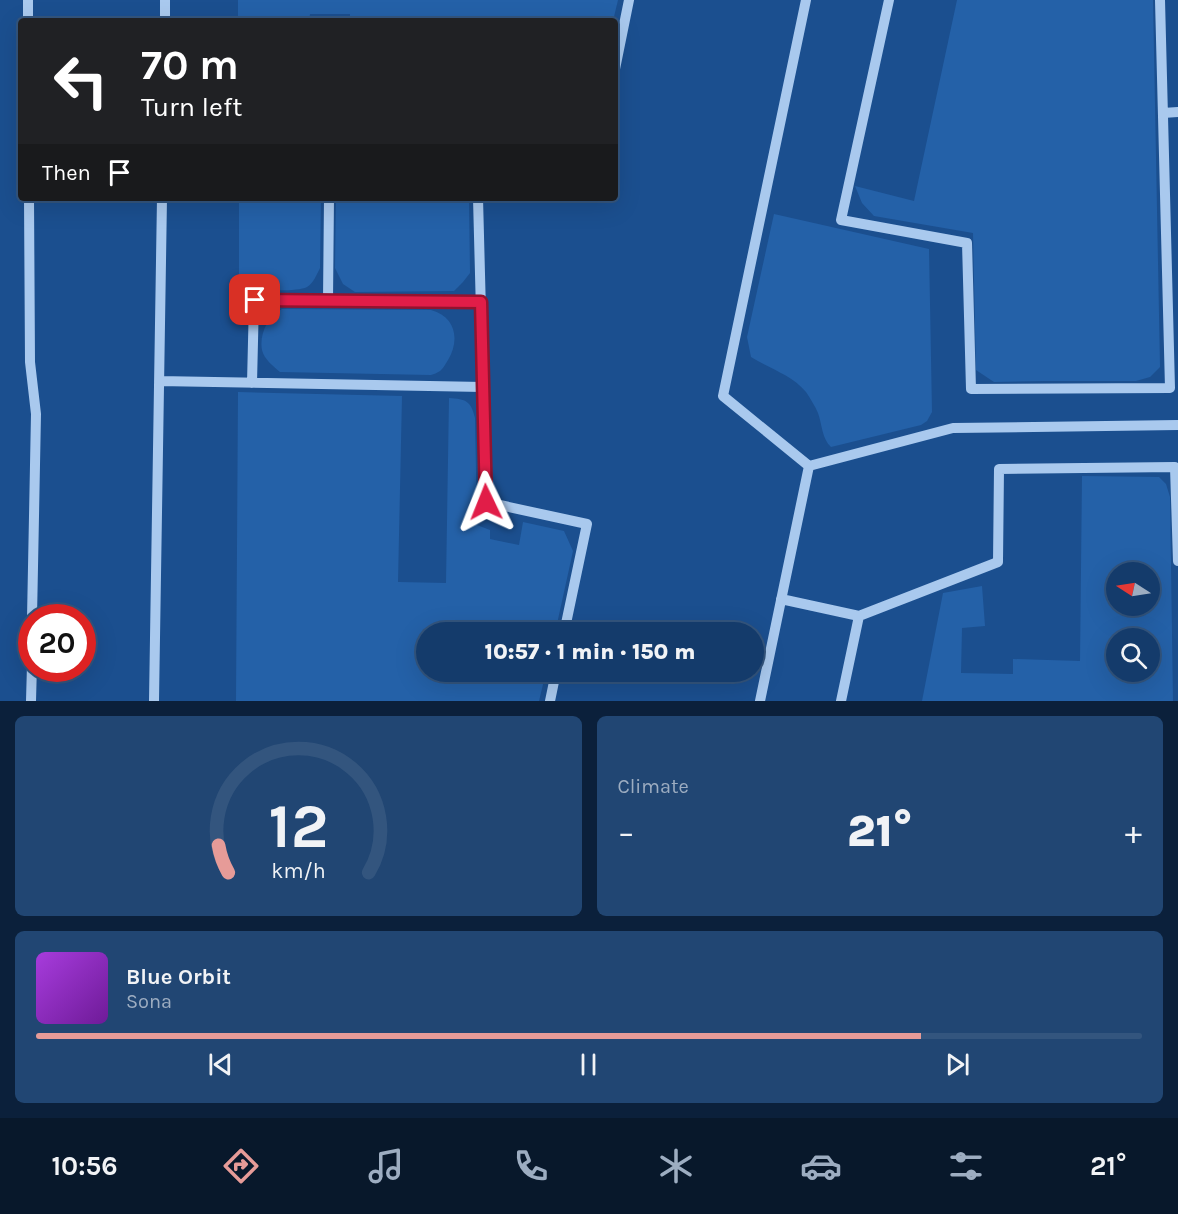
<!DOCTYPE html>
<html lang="en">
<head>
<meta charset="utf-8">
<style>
	:root { --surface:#143b6b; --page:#214673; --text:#f1f3f6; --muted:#9dadc1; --line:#33557e; --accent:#e69b98 }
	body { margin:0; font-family:Karla,sans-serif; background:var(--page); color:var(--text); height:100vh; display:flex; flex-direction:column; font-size:22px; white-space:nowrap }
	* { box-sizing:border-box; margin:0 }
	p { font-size:20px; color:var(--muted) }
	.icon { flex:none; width:33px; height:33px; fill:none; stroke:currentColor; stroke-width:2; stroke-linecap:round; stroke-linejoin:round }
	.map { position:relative; height:701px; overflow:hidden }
	.side { display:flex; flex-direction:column; gap:15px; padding:15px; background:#0b203b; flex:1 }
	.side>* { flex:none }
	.hud { position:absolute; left:18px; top:18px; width:600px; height:183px; border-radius:6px; box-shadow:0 6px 24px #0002,0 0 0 2px var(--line); background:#202124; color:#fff; overflow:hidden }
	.needle { width:39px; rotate:282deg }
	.tools { position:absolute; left:1106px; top:562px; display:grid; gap:12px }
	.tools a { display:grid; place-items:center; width:54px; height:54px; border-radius:50%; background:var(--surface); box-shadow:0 6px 24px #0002,0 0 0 2px var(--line); font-size:30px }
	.speed { position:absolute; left:18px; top:604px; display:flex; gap:12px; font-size:30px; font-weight:700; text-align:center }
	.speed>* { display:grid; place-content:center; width:78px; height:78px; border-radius:50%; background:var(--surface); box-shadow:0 6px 24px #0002,0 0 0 2px var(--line); line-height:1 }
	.speed .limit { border:9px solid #d22; background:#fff; color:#111 }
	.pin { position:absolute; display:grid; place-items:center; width:51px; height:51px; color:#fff; margin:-26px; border-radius:12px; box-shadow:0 3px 9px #0006 }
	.me { position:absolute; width:66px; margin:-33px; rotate:358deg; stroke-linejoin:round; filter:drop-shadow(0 0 4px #0008) }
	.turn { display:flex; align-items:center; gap:21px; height:126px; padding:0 24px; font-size:27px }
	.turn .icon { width:78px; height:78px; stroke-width:2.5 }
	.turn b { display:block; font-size:42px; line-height:51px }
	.then { display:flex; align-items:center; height:57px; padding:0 24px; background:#0003; gap:12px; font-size:22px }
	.big { font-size:45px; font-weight:800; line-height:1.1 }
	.side .widget { flex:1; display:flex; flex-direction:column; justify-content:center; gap:9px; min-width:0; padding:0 21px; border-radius:9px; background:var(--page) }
	.side .dial { align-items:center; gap:0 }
	.dial svg { height:156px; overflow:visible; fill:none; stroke:var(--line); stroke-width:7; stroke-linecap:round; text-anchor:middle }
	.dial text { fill:var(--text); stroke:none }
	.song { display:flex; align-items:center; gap:18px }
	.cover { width:72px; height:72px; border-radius:9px; background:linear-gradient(135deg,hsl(280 70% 55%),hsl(280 70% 35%)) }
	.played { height:6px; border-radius:3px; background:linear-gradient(90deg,var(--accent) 80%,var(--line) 80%) }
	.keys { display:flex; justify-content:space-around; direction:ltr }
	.heat { display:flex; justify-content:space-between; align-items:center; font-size:33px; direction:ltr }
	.side .tiles { flex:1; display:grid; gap:15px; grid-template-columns:1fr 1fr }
	.widget:last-child { grid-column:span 2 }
	.trip { position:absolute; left:416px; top:622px; width:348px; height:60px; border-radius:30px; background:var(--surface); box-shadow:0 6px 24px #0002,0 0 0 2px var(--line); font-weight:800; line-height:60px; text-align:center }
	.tabs { display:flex; height:96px; justify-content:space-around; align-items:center; background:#08182b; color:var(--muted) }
	.tabs .icon { width:42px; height:42px }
	.tabs .selected { color:var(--accent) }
	.tabs b { font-size:27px; color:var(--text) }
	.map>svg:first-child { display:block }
	.green { fill:#2461a8; fill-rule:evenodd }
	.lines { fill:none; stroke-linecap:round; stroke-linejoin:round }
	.minor { stroke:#a9c9ee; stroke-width:10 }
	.route-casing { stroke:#92132f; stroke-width:15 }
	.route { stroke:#e11d48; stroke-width:10 }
</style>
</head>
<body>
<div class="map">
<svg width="1178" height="701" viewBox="0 0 1178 701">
	<rect width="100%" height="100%" fill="#1b4f8f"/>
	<path class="green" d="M238 0H618L613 21H350V14H310L309 21H238Z
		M957 0H1153L1160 367 1150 377 1136 381H1046L994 382 976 370 973 233 874 216 862 203 855 186 914 201Z
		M239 198H321L320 268C317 274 313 284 307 287 295 293 254 289 239 289Z
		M336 198H469L470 273 463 282 454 291 355 292 343 284 335 268Z
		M774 214 929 249 932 412 927 421 921 425 831 447C822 439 822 424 818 413 815 406 810 398 806 392 792 375 770 369 751 357L747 337Z
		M282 309 431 310C456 317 460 340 448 360 446 363 443 369 440 371 437 373 434 374 431 375L280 372C273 366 264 359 262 350 259 334 268 316 282 309Z
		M238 392 402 396 398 582 446 583 449 398C466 399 471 401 475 418L477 525 490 530V539L519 545 523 522 564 531 573 551 555 633H426V672H546L539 701H236Z
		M1082 476 1159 477 1166 484 1170 497 1173 701H922L943 593 982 586 985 626 962 628 961 673 1013 674V659L1080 661ZM1116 573H1149V606H1116ZM1116 639H1149V672H1116Z"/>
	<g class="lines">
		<path class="minor" d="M889 0 841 220 967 243 971 389 1170 388 1160 0
			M28 21V0
			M165 21V0
			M615 69 629 0
			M1163 113 1178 112
			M29 198 30 362 36 414 32 618
			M478 198 486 502 587 524 564 633
			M328 300 329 198
			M159 381 483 387
			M252 383 254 300 481 302
			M809 466 953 428 1178 425
			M781 599 859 616
			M31 701 32 665
			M154 701 162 198
			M550 701 556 672
			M760 701 809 466 723 396 806 0
			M841 701 859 616 998 562 999 469 1175 467 1178 561"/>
	</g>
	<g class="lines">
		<g class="route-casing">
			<path id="route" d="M255 300 481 302 486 502"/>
		</g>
		<use href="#route" class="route"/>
	</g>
</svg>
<div class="tools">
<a><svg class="needle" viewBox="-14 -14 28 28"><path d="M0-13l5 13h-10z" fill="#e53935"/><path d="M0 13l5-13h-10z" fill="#9dadc1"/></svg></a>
<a><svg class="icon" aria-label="search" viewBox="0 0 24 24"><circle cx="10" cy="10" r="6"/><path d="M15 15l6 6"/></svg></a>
</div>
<div class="speed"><div class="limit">20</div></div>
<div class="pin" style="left:255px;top:300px;background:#d93025"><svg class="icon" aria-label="arrive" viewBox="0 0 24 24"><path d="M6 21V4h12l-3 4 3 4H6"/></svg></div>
<svg class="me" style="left:486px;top:502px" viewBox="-20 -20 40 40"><path d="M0-17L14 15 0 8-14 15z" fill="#e11d48" stroke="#fff" stroke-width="4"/></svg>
<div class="trip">10:57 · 1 min · 150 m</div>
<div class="hud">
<div class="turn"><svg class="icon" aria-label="left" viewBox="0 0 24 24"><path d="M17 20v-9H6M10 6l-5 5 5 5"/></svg><div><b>70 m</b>Turn left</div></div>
<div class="then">Then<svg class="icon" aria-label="arrive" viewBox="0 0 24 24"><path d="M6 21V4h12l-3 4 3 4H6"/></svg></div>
</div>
</div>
<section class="side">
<div class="tiles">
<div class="widget dial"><svg viewBox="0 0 100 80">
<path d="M14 69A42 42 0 1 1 86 69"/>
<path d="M14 69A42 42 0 0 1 9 55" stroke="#e69b98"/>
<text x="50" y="56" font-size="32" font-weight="700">12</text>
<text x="50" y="72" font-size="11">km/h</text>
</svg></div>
<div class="widget"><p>Climate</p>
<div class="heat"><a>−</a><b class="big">21°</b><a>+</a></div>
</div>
<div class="widget">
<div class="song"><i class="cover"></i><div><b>Blue Orbit</b><p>Sona</p></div></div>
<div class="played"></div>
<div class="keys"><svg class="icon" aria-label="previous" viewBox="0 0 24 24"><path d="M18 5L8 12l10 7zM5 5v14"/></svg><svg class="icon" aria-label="pause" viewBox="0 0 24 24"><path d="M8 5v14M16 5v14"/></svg><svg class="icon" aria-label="next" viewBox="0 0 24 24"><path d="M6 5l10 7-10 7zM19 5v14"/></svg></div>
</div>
</div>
</section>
<nav class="tabs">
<b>10:56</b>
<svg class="icon selected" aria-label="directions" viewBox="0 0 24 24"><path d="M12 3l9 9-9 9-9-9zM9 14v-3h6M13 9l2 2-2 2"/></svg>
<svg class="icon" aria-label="music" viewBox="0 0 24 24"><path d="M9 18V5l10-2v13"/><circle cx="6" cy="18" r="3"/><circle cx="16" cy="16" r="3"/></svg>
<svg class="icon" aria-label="phone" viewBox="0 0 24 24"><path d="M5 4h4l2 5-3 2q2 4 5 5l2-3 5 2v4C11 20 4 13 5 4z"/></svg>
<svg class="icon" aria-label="climate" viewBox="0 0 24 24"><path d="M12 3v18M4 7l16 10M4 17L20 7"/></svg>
<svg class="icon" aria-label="car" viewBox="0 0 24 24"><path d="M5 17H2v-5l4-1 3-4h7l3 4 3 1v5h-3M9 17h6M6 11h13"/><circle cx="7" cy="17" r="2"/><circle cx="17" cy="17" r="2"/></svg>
<svg class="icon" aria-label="filters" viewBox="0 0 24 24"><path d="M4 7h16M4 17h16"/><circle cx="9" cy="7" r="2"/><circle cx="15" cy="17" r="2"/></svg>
<b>21°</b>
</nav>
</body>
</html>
